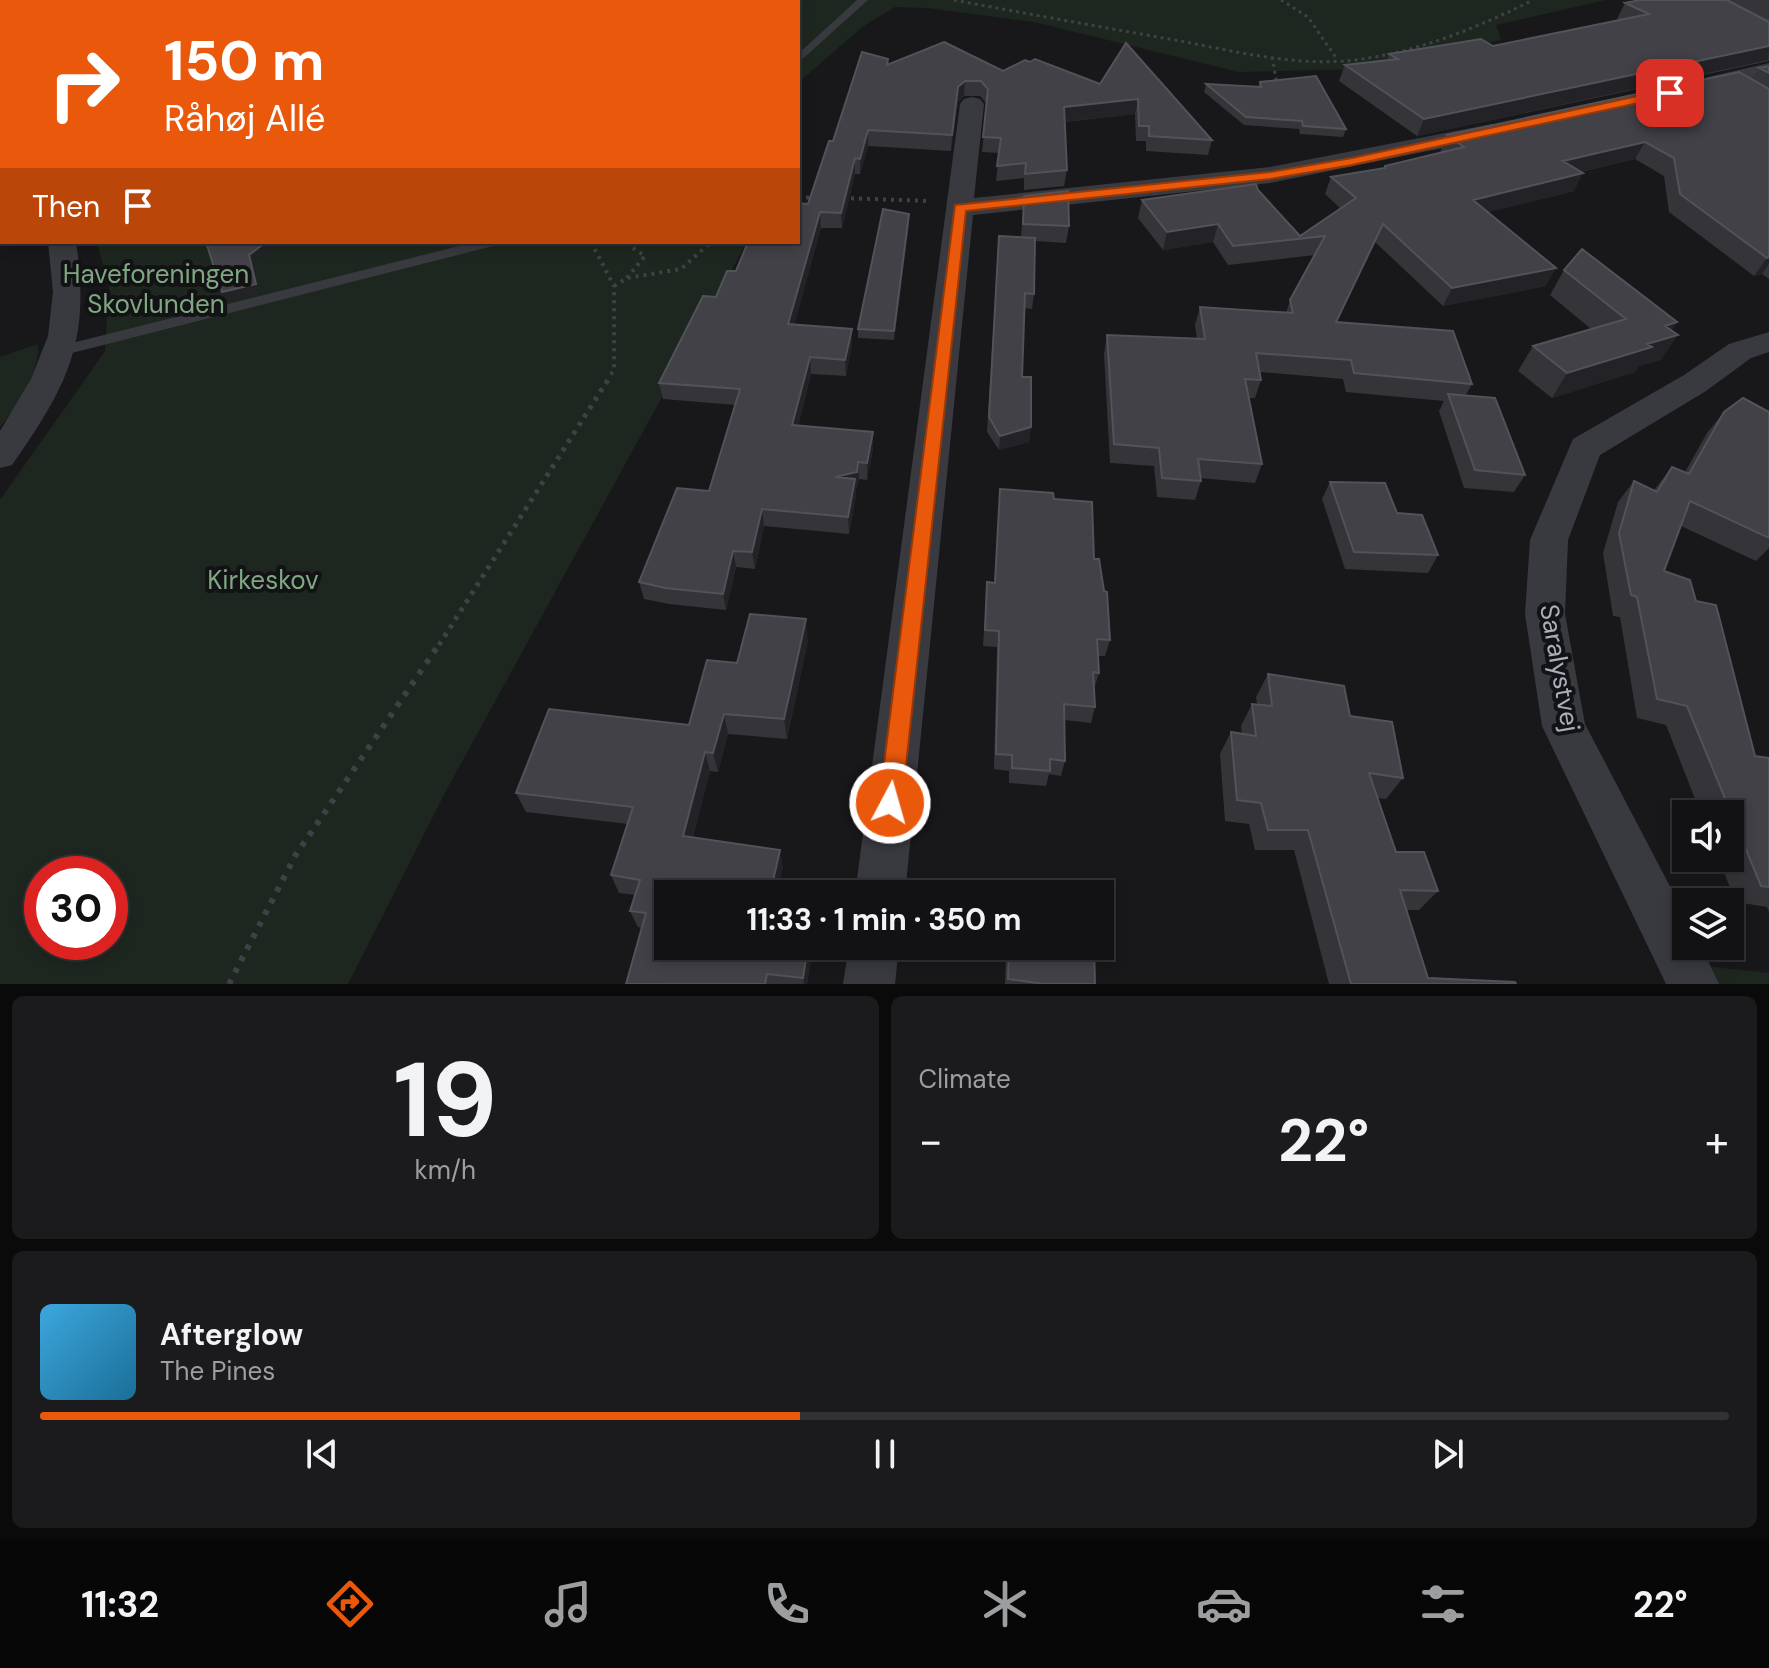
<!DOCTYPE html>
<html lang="en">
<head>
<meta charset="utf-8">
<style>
	:root { --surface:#121214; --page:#1b1b1d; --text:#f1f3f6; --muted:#9c9ea0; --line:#313234; --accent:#ea580c }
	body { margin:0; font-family:"DM Sans",sans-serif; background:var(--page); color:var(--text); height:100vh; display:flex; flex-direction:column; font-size:30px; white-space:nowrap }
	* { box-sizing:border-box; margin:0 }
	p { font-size:26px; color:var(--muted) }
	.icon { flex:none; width:44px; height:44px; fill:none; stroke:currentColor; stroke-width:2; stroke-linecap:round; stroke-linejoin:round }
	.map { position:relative; height:984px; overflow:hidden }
	.sheet { display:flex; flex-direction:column; gap:12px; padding:12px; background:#0a0a0b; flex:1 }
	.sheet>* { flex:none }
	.hud { position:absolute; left:0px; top:0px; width:800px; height:244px; box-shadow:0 4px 12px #0003,0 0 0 2px var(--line); background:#ea580c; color:#fff; overflow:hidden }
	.fabs { position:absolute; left:1672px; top:800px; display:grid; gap:16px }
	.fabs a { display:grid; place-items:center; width:72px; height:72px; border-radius:0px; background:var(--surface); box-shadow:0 4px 12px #0003,0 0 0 2px var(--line); font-size:40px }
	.speed { position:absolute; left:24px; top:856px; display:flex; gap:16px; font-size:40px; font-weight:700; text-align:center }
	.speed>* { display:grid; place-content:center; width:104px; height:104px; border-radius:50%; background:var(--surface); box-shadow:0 4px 12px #0003,0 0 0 2px var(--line); line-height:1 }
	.speed .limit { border:12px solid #d22; background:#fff; color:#111 }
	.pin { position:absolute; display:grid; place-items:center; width:68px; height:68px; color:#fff; margin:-34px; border-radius:16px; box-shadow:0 4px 12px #0006 }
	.me { position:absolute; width:88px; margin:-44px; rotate:6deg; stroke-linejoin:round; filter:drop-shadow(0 0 6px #0008) }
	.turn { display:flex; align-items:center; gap:28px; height:168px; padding:0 32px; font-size:36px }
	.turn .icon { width:104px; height:104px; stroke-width:2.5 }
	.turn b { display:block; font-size:56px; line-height:68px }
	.then { display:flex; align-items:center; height:76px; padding:0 32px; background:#0003; gap:16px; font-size:30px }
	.big { font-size:60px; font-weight:700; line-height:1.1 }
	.sheet .tile { flex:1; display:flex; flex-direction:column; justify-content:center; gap:12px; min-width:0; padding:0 28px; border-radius:12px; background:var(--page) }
	.sheet .dial { align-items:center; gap:0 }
	.dial b { font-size:104px; line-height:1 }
	.song { display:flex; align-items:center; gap:24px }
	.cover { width:96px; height:96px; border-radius:12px; background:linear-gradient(135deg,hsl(200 70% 55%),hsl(200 70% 35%)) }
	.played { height:8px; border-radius:4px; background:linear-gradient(90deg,var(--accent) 45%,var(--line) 45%) }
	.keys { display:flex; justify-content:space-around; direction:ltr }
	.heat { display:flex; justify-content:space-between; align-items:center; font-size:44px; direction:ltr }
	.sheet .tiles { flex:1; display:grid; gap:12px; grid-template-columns:1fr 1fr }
	.tile:last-child { grid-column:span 2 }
	.trip { position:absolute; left:654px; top:880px; width:460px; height:80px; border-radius:0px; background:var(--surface); box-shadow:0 4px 12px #0003,0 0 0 2px var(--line); font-weight:700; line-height:80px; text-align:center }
	.tabs { display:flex; height:128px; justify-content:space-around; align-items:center; background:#070708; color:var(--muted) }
	.tabs .icon { width:56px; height:56px }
	.tabs .active { color:var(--accent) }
	.tabs b { font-size:36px; color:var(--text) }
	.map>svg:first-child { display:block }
	.green { fill:#1e271f; fill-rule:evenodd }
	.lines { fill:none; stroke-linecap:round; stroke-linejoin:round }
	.path-far3 { stroke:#3f4147; stroke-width:3; stroke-dasharray:3 4; stroke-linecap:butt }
	.path-far2 { stroke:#3f4147; stroke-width:4; stroke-dasharray:3 5; stroke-linecap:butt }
	.path-far1 { stroke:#3f4147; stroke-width:5; stroke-dasharray:4 6; stroke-linecap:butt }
	.path { stroke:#3f4147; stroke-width:6; stroke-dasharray:5 8; stroke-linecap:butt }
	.service { fill:#393a40; fill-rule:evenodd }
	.minor { fill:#393a40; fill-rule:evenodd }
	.wall { fill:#343439 }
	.shaded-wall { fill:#232327 }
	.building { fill:#414147; stroke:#515359; stroke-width:2 }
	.route { fill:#ea580c; stroke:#983908; stroke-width:2 }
	.labels { text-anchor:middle; stroke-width:8; stroke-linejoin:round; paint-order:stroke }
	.park-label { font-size:26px; fill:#7fa882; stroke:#131316 }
	.street-label { font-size:26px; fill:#aaafbc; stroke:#131316 }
</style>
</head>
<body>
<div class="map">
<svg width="1769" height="984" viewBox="0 0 1769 984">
	<rect width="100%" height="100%" fill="#18181b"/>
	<path class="green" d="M0 0H1606L1496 25 1501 40 1364 69 1239 72 1034 22 928 8 895 7 862 27 798 83V2H2V132Z
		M97 242H747L447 789 348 984H0V500L105 351 109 287ZM42 874H110V942H42Z
		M38 344C39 374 19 404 0 427V357Z
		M1705 966 1769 973V984H1715Z"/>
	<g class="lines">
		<path class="path-far3" d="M954 0C1028 14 1101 27 1175 40 1234 51 1295 67 1355 60 1418 52 1477 28 1533 0
			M1281 0 1308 17 1337 59
			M1272 57 1277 84"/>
		<path class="path-far2" d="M798 197 817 198
			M843 198 929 201
			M591 242 614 286V370L609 377
			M627 278 645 256 630 246 631 242
			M614 286 627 278 681 269 711 242"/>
		<path class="path-far1" d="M439 645 611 375"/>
		<path class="path" d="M229 984 295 856 440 643"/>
		<path class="service" d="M857 0H868L798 63V54Z
			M0 102 2 103V111L0 110Z
			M475 242H499L497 245 60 356 52 351 60 346Z"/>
		<path class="minor" d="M1769 63V77L1699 93 1691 91 1688 86 1691 81Z
			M972 97 980 99 984 104 974 198 1270 167 1492 124 1501 126 1504 131 1501 136 1492 138 1270 183 973 215 905 894H855L960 104 964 99Z
			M0 141H2V155H0Z
			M48 242H76C91 341 68 385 12 465L0 468V431L31 379 48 336 53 292Z
			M1769 332V352L1751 358 1706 391 1600 455 1568 540 1565 614 1585 724 1686 917V946H1701L1719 984H1666L1542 726 1525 614 1530 540 1573 439 1684 375 1729 344Z
			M849 946H899L895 984H843Z"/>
	</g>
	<path class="wall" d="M194 0H671L668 2H203Z
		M1640 0H1769V61L1417 136 1339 81 1345 65 1387 60 1389 54 1493 46 1619 20 1617 19 1625 3Z
		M1126 43 1212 140 1208 155 1146 151V141H1136L1135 114 1065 122 1067 170 1064 186 1024 190V178L996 181 999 153 982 152 987 104 980 96H964L958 102 951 151 868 146 860 174H855L842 228H821L794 325 852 345 846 376 811 374 798 426 873 449 867 480 859 479 857 488H856V495L849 534 764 526 755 569 736 567 726 610 669 604 644 599 639 582 709 491 735 405 663 399 659 383 716 297 736 271 808 204 833 141 888 64 1003 71 1100 84Z
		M1769 66V279L1762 274 1754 276 1669 212 1664 176 1635 159 1581 172 1574 191 1488 212 1546 286 1443 306 1375 242 1337 322 1472 384 1466 395 1525 475 1514 492 1464 488 1439 411 1444 401 1346 392 1343 379 1260 372 1261 380 1255 398H1249L1262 464 1255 483 1200 478 1201 481 1195 500 1157 497 1154 466 1110 463 1104 354 1107 335 1197 339 1195 325 1200 307 1286 313 1290 300 1315 255 1228 265 1213 242 1163 250 1138 218 1142 200 1258 190 1300 236 1340 208 1325 194 1331 177 1383 169 1385 166 1440 153 1447 135 1752 79 1759 68Z
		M1260 82 1346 129 1343 137 1300 134 1299 129 1244 125 1204 92 1206 84 1258 87Z
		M1024 196 1069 226 1066 243 1035 241 1034 294 1032 309 1024 308 1022 377 1031 427 1029 442 999 450 987 432 998 250 1021 237Z
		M909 223 894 340 858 338V329Z
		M326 242H346L341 245Z
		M1564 270 1677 322 1672 330 1661 360 1639 366 1635 372 1552 398 1518 371 1533 346 1591 329 1550 295Z
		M1724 412 1769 538V548L1756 561 1681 526 1664 571 1696 601 1755 756 1769 758V912L1767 907 1736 902 1718 858H1730V814H1701L1666 725 1637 718 1620 617 1613 616 1603 553 1618 502 1634 481 1654 490 1672 467 1685 472 1707 433Z
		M1330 482 1438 555 1428 573 1345 569 1322 499Z
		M1000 489 1054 499 1094 559 1110 640 1105 656H1098L1099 673 1094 689 1095 707 1091 723 1065 720V761L1061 776 1049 774 1046 786 1009 783V771L994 769 997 647 983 646 987 582 994 583Z
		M808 640 787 739 728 734 718 772 710 771 693 837 783 868 668 894 812 953 807 984H626L642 928 638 927 630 911 635 895 619 893 611 875 628 824 526 812 516 793 689 725 737 663Z
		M1268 674 1350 716 1403 778 1386 799 1378 798 1396 852 1438 891 1419 910H1406L1428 978 1516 984H1329L1294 850H1255L1249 824 1225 821 1220 754 1231 732 1242 734 1241 726 1252 704H1257L1256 697Z
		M1006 946H1094L1095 984H1005Z"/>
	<path class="shaded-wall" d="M660 0H671L668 2H657Z
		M1769 46 1768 60 1417 136 1424 119Z
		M965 81 964 96 958 102 951 151 952 135 958 87Z
		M1138 99 1135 114 1062 122 1064 107Z
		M868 130V146L860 174V159Z
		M1645 142 1635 159 1554 178 1563 161Z
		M855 158V174L842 228 841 213Z
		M1583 173 1574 191 1465 218 1473 200Z
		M820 212 821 228 790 341 788 324Z
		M909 214V223L894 340V331Z
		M1218 224 1213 242 1163 250 1167 232Z
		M1383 224 1375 242 1328 340 1336 322Z
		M266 242H283L253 263 261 293 227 301 222 292 249 255Z
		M1769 257V264L1762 274 1754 276 1767 258Z
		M1556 268 1546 286 1443 306 1452 288Z
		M1677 322 1666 339 1678 335 1661 360 1639 366 1635 372 1552 398 1567 373 1665 326Z
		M852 329V345L846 376 845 360Z
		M810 357 811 374 794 442 792 425Z
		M1031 427 1029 442 999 450 1000 436Z
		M873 432V449L867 480V463Z
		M858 462 859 479 857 488H856V495L849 534 848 517 835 477Z
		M762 509 764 526 755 569 752 552Z
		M733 551 736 567 726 610 723 594Z
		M806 619 808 640 787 739 784 719Z
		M724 714 728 734 718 772 713 753Z
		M705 752 710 771 689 854 683 836Z
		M780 850 783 868 777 894H770Z
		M808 946H811L812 953 807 984H804L803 978Z"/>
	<path class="building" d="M0 0H76L72 2H2V72L0 71Z
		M227 0H660L657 2H236Z
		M1640 0H1727L1769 22V46L1424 119 1345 65 1398 59 1389 54 1481 39 1493 46 1649 14 1625 3Z
		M944 42 1003 71 1025 60 1030 62 1035 59 1100 84 1126 43 1212 140 1149 136V126H1139L1138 99 1064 107 1067 170 1025 174 1026 163 997 166 1001 138 983 137 988 89 981 81H965L958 87 952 135 868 130 860 159 855 158 841 213 820 212 788 324 852 329 845 360 810 357 792 425 873 432 867 463 858 462 857 472 835 477 855 479 848 517 762 509 752 552 733 551 723 594 665 588 639 582 677 488 709 491 740 389 659 383 703 296 716 297 727 271H736L748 242H798V203L808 204 829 141H833L862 52 888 59 887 65Z
		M1769 66V73L1759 68Z
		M1739 72 1769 89V257L1767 258 1680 194 1674 158 1645 142 1563 161 1583 173 1473 200 1556 268 1452 288 1383 224 1336 322 1453 331 1472 384 1354 373 1351 360 1256 353 1261 380 1245 379 1262 464 1198 459 1201 481 1162 478 1159 448 1114 444 1107 335 1205 339 1200 307 1293 313 1290 300 1325 236 1233 246 1218 224 1167 232 1142 200 1256 184 1258 190 1300 236 1356 198 1331 177 1385 168V166L1464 147 1447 135Z
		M1316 76 1346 129 1303 126 1302 121 1246 117 1206 84 1261 87 1260 82Z
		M1068 191 1069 226 1023 224 1024 196Z
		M883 209 909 214 894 331 858 329Z
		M999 236 1035 238 1034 294 1025 293 1022 377H1031V427L1000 436 989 417Z
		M206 242H266L249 255 256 284 222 292Z
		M1582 249 1677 322 1665 326 1678 335 1647 344 1652 347 1567 373 1533 346 1626 319 1564 270Z
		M1448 394 1495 398 1525 475 1475 470Z
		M1743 398 1769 412V538L1690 501 1664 571 1690 580 1696 601 1716 605 1755 756 1769 758V887L1761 886 1687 706 1657 699 1637 597 1631 595 1619 533 1634 481 1657 492 1672 467 1689 474 1724 412Z
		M1330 482 1385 483 1397 513 1422 515 1438 555 1354 552Z
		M1000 489 1053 493 1054 499 1092 502 1094 559H1099L1104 591 1107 592 1110 640 1097 639 1099 673 1093 672 1095 707 1064 704 1065 761 1050 759V771L1012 768V755L996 754 999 631 985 630 987 582 995 583Z
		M750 614 806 619 784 719 724 714 713 753 705 752 683 836 780 850 770 894H668V946H808L803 978 767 974 765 984H626L646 913 630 911 640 880 611 875 633 807 516 793 549 709 689 725 707 660 737 663Z
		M1268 674 1344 686 1350 716 1392 722 1403 778 1369 773 1396 852H1424L1438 891 1400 890 1428 978 1515 982 1516 984H1351L1308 830H1268L1261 803 1237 800 1231 732 1256 736 1252 704 1272 706Z
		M1009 946H1094L1095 984H1044L1008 979Z"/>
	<path class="route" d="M1670 89 1676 93 1675 95 1352 165 1270 179 966 211 902 803 898 811 890 814 882 811 879 803 955 205 1270 172 1352 158Z"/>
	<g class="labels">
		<g class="park-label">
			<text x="156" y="283">Haveforeningen<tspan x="156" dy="30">Skovlunden</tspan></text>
			<text x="263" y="589">Kirkeskov</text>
		</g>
		<g class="street-label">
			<text transform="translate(1560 668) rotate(80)" y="9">Saralystvej</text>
		</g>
	</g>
</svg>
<div class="fabs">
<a><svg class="icon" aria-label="sound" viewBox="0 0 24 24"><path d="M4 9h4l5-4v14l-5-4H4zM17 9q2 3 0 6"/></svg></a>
<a><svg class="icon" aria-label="layers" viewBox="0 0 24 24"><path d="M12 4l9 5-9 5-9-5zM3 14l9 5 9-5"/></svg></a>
</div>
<div class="speed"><div class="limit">30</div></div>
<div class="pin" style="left:1670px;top:93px;background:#d93025"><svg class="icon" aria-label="arrive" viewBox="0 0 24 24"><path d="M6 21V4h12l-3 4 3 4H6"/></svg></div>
<svg class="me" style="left:890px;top:803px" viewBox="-20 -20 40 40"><circle r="17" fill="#ea580c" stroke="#fff" stroke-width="3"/><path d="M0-11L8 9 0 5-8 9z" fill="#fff"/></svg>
<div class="trip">11:33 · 1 min · 350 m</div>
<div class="hud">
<div class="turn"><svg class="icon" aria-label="right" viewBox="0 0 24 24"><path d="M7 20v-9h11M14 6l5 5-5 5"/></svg><div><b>150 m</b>Råhøj Allé</div></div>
<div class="then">Then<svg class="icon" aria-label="arrive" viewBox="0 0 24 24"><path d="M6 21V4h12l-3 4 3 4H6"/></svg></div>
</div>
</div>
<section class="sheet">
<div class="tiles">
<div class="tile dial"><b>19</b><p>km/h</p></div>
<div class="tile"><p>Climate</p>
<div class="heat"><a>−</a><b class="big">22°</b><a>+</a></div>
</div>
<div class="tile">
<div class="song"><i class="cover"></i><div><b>Afterglow</b><p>The Pines</p></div></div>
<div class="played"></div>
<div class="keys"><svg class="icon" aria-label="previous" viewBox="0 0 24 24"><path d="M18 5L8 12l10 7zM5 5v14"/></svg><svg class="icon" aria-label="pause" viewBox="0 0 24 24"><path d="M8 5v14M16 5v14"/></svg><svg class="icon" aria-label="next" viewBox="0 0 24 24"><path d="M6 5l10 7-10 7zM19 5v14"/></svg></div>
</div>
</div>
</section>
<nav class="tabs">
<b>11:32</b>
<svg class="icon active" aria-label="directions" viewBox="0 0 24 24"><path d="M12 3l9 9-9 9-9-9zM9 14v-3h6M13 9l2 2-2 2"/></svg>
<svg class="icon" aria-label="music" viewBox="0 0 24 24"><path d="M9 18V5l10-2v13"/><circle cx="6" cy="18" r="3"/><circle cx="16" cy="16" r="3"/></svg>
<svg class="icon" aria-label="phone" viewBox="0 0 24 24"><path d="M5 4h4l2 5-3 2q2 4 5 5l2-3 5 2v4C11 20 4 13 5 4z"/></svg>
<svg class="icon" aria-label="climate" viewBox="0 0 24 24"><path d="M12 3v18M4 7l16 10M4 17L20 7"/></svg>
<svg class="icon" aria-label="car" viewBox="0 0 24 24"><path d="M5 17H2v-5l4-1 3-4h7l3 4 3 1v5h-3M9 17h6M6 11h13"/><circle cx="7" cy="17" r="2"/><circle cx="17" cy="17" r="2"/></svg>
<svg class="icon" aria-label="filters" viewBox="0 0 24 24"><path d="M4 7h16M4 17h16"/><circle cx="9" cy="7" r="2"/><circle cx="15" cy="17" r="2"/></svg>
<b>22°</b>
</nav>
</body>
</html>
